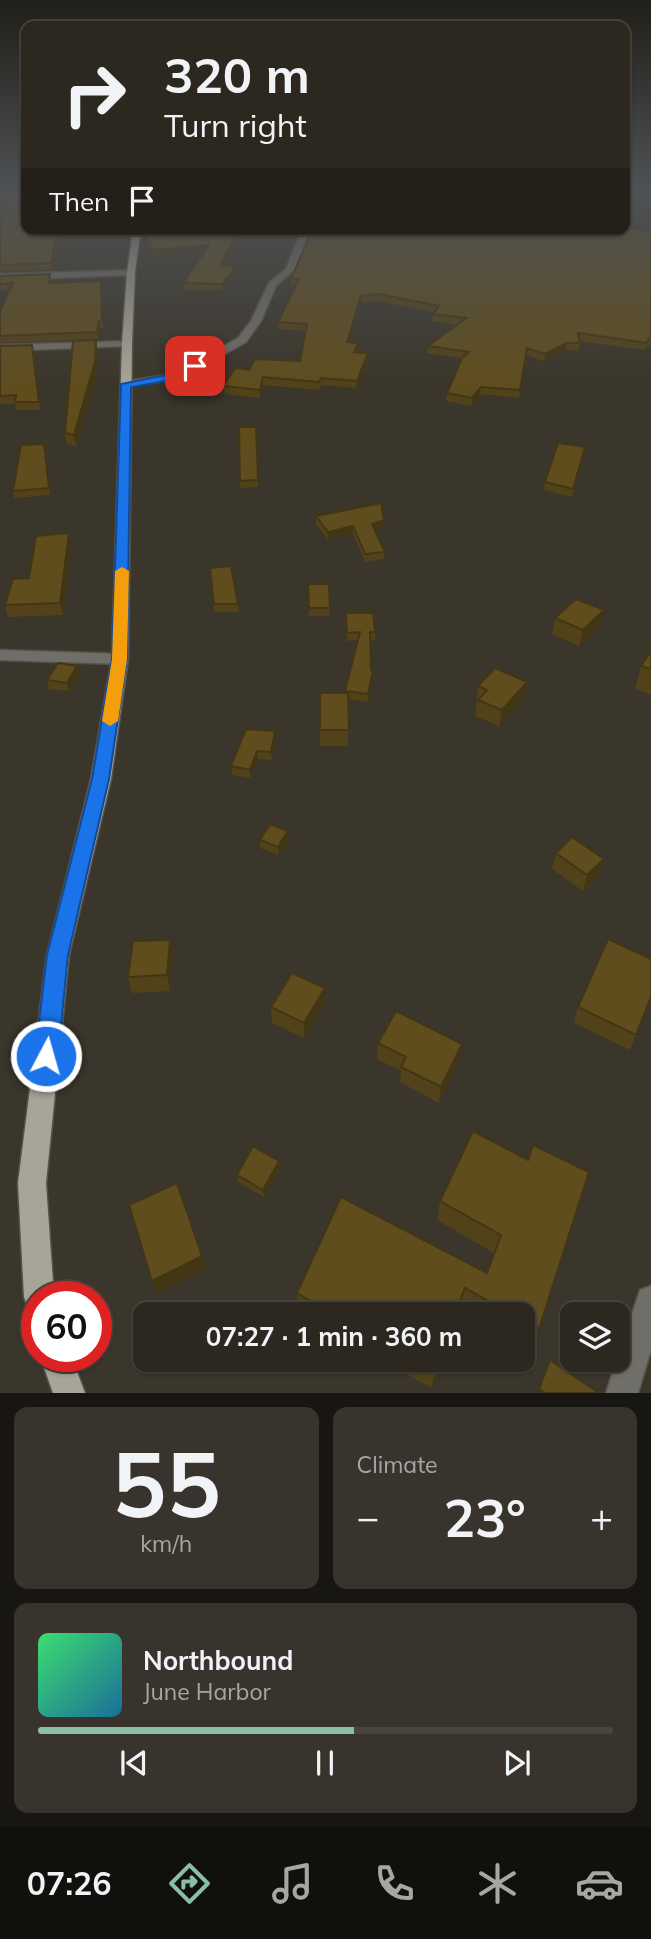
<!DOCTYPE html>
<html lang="en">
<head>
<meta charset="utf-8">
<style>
	:root { --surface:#2c2820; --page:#38342d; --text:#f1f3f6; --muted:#a6a6a5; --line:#48443e; --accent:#8abfa5 }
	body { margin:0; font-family:Mulish,sans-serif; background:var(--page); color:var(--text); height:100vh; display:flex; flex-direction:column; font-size:26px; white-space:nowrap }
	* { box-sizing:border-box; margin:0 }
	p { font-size:23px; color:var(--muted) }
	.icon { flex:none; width:38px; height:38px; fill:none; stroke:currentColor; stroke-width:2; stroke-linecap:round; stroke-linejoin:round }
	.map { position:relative; height:1393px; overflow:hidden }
	.drawer { display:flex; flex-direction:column; gap:14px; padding:14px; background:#181612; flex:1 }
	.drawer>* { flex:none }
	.hud { position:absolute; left:21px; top:21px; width:609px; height:214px; border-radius:14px; box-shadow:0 2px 5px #0004,0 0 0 2px var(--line); background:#2c2820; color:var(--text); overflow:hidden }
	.controls { position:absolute; left:560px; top:1302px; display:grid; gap:14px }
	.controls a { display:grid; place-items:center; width:70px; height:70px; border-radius:14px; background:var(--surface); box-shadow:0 2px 5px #0004,0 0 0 2px var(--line); font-size:35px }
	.speed { position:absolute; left:21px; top:1281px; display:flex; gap:14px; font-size:35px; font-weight:700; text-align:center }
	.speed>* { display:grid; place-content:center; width:91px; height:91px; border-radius:50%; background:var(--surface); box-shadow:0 2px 5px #0004,0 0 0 2px var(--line); line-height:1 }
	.speed .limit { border:10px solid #d22; background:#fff; color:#111 }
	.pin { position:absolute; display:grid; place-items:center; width:60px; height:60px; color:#fff; margin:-30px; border-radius:14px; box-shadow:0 4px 10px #0006 }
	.me { position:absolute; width:77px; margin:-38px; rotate:6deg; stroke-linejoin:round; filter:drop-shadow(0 0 5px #0008) }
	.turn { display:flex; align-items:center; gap:24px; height:147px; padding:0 28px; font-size:32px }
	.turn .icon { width:91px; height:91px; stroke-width:2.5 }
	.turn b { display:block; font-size:49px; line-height:60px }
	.then { display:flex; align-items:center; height:66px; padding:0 28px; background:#0003; gap:14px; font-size:26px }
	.big { font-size:52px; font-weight:700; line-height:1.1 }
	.drawer .tile { flex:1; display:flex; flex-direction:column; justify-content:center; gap:10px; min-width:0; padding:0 24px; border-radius:14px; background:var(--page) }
	.drawer .dial { align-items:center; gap:0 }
	.dial b { font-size:91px; line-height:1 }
	.song { display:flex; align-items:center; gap:21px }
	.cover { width:84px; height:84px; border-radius:10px; background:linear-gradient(135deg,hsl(140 70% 55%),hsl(200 70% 35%)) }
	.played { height:7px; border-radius:4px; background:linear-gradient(90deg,var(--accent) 55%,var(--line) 55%) }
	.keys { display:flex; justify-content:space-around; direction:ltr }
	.heat { display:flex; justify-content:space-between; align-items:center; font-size:38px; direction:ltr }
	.drawer .tiles { flex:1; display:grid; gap:14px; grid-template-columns:1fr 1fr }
	.tile:last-child { grid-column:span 2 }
	.trip { position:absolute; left:133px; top:1302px; width:402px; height:70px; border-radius:14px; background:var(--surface); box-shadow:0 2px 5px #0004,0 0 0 2px var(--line); font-weight:700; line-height:70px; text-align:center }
	.dock { display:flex; height:112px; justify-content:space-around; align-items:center; background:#12100d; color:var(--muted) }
	.dock .icon { width:49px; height:49px }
	.dock .on { color:var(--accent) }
	.dock b { font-size:32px; color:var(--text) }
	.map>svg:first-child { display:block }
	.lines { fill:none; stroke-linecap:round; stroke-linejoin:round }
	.minor-casing { stroke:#575348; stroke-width:3 }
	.tertiary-casing { stroke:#575348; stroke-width:3 }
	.primary-casing { stroke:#575348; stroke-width:3 }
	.minor { fill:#706e68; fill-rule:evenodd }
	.tertiary { fill:#706e68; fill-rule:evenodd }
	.primary { fill:#a9a498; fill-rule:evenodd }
	.wall { fill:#52421a }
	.shaded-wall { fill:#423615 }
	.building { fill:#5f4d1e; stroke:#423615; stroke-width:2 }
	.route { fill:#1a73e8; stroke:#114b97; stroke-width:2 }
	.slow { fill:#f59e0b }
</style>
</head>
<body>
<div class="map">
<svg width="651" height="1393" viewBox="0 0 651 1393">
	<rect width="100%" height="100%" fill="#3b362b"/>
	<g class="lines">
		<g class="minor-casing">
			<path id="minor" d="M302 229H310L294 270 276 286 261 321 246 342 199 369 172 380 122 386V382L166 375 191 365 238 338 251 321 269 283 286 269Z
				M134 270 131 275 0 280V274Z
				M131 341 132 343 127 346 0 351V345Z
				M0 650 120 654 128 659 120 664 0 660Z"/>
		</g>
		<g class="tertiary-casing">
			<path id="tertiary" d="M651 1286V1350L638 1393H606L640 1290Z"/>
		</g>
		<g class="primary-casing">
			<path id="primary" d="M133 229H141L135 272 132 343 128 659 111 779 69 955 46 1183 54 1297H37V1311L28 1308 24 1297 18 1183 47 955 91 779 112 659 122 343 127 272Z
				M40 1356H71L85 1393H53Z"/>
		</g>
		<use href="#minor" class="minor"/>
		<use href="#tertiary" class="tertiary"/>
		<use href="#primary" class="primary"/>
	</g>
	<path class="wall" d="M0 189 26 229H81L83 242 57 246 53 270 0 271Z
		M152 229H267L261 233 241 232 224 266H236V273L222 290H183V283L205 252 153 256 147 240 146 234Z
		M651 231V346L648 345 645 350 579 341V351L566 350 544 361 526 355 519 398 480 394 472 406 446 401 447 393 462 358 427 353 428 346 457 325 432 321 433 314 434 312 379 301 360 302 349 343 358 351 357 353H368V360L356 388 321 385 319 390 263 385 260 398 224 394 223 386 249 370 300 361 306 331 278 329V322L296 286 291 285V279Z
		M0 276 51 281V283L101 281 103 328H100L98 339 0 343V311L10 290H0Z
		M96 340 97 350V373L76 446 67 444 65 433Z
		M0 346 34 352 40 410H16L15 404H0Z
		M239 427H256L258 487 240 488Z
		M585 447 572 497 544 490 545 482Z
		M45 451 50 495 14 498 13 491Z
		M316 516 384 527 375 530 385 552 384 559 365 562 353 534 328 539 316 524Z
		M71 545 63 615 8 617 5 605 29 578Z
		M210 568 238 604 239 612H214Z
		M308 584H329L330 616H309Z
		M346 613 375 632V640H370L371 670 373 678 368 702 348 699V746H320V693H345L358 640 347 641Z
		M555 618 600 626 579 646 552 634Z
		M651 651V695L635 689 641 666Z
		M77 666 79 674 69 691 49 689 47 680Z
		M527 682 524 698 499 726 475 716 478 686Z
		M275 731V739L272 760 258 759 250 778 232 775 231 766Z
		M288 831 289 839 279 855 260 848V840Z
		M556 853 604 859 599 875 583 891 552 869Z
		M170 940 173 956 170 991 132 993 128 977Z
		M651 997 630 1050 574 1023 578 1007Z
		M325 1004 304 1038 272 1023 271 1007Z
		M378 1043 459 1059 439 1103 400 1082 401 1071 377 1059Z
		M473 1131 539 1329 532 1346 523 1341V1314H475L460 1306 457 1314H303L298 1311 297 1293 487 1273 494 1253 437 1220 440 1201Z
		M279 1161 280 1168 264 1197 238 1182 237 1175Z
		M382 1360H441L431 1388Z"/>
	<path class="shaded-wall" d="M239 229H241V232L221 272 220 266Z
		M260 229H267L261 233Z
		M82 236 83 242 57 246 53 270 52 263 55 239Z
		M209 245 210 251 153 256V250Z
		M236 266V273L222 290V284Z
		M361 296 360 302 347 350V342Z
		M99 321 100 328 98 339 97 332Z
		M96 340 97 350V373L76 446 74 435Z
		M567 343 566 350 544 361 545 354Z
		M368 353V360L356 388 357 381Z
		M263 377V385L260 398V390Z
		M481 387 480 394 472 406V398Z
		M384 520V527L372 532V524Z
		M353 526V534L328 539V532Z
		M69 533 71 545 63 615 60 603Z
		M604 610 600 626 579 646 583 630Z
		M77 666 79 674 69 691 67 683Z
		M373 670V678L368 702V694Z
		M527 682 524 698 499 726 502 710Z
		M275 731V739L272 760 271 752Z
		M257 751 258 759 250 778V770Z
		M288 831 289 839 279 855 278 847Z
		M604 859 599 875 583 891 587 875Z
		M170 940 173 956 170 991 167 975Z
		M325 988V1004L304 1038V1023Z
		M462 1044 459 1059 439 1103 441 1087Z
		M279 1161 280 1168 264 1197 263 1190Z
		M202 1256 205 1270 156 1294 152 1281Z
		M439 1360H441L431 1388 435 1373Z"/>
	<path class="building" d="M0 189H26V229H81L82 236 55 239 52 263 0 265Z
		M625 228 651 231V338H649L647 343 578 333 580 343H567L545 354 527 348 520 390 481 387 472 398 447 393 462 358 469 352 428 346 466 318 433 314 439 306 379 294 361 296 347 342 358 343 354 352 368 353 357 381 321 378 319 382 263 377 260 390 223 386 235 368 249 370 255 359 300 361 307 324 278 322 299 279H291L313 229H625Z
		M152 229H239L220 266H236L222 284 183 283 209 245 153 250 146 234Z
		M50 274 49 283 101 281 102 320 99 321 97 332 0 336V311L13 283 0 284V276Z
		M96 340 95 362 74 435 65 433 73 341Z
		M32 345 39 402H15L16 395 0 396V346Z
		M239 427H256L258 480 240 481Z
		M558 443 585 447 573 489 545 482Z
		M44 444 49 488 13 491 21 445Z
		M381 503 384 520 372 524 385 552 365 554 353 526 328 532 316 516Z
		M69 533 60 603 5 605 13 579 29 578 36 536Z
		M231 566 238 604H214L210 568Z
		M308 584H329L330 608H309Z
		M576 599 604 610 583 630 555 618Z
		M346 613H373L375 632H370L371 670H373L368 694 345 691 360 632 347 633Z
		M651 651V669L641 666Z
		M58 663 77 666 67 683 47 680Z
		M495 668 527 682 502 710 478 700 487 690 478 686Z
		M320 693H348L349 730H320Z
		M246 729 275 731 271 752 257 751 250 770 231 766Z
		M270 824 288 831 278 847 260 840Z
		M572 837 604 859 587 875 556 853Z
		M608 939 651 959V997L636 1035 578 1007Z
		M170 940 167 975 128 977 133 941Z
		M292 973 325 988 304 1023 271 1007Z
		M396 1011 462 1044 441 1087 401 1067 406 1057 378 1043Z
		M473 1131 528 1160 533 1145 589 1172 539 1329 523 1321V1314H512L465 1288 455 1314H333L297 1293 341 1197 487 1273 501 1235 440 1201Z
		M253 1146 279 1161 263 1190 237 1175Z
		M177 1183 202 1256 152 1281 129 1205Z
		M412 1360H439L435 1373Z
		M550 1360 596 1391 595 1393H545L539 1389Z"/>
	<linearGradient id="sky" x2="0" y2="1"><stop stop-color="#201e18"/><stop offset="0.49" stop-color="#4f5255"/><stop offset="1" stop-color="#4f5255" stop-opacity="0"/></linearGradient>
	<rect width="651" height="384" fill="url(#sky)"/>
	<path class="route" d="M192 364 200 366 172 380 131 387 127 659 109 779 68 955 58 1056 54 1064 46 1067 38 1064 35 1056 47 955 92 779 112 659 121 384 166 375Z"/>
	<path class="slow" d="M122 567 129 571 127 659 118 721 110 726 102 721 112 659 115 571Z"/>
</svg>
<div class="controls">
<a><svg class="icon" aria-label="layers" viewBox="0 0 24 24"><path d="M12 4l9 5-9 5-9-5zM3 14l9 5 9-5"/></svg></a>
</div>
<div class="speed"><div class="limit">60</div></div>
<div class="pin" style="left:195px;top:366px;background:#d93025"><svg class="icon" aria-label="arrive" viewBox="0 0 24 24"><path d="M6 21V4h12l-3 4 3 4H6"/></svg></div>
<svg class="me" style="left:46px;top:1056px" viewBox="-20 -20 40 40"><circle r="17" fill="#1a73e8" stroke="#fff" stroke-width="3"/><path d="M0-11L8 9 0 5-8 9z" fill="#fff"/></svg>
<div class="trip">07:27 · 1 min · 360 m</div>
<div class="hud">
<div class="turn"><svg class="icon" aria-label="right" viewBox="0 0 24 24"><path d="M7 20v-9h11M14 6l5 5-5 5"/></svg><div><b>320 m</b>Turn right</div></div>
<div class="then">Then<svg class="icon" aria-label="arrive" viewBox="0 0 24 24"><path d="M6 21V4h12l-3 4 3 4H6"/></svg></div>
</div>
</div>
<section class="drawer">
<div class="tiles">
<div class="tile dial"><b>55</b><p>km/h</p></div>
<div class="tile"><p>Climate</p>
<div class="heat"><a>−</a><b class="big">23°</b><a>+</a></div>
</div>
<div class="tile">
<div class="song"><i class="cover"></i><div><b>Northbound</b><p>June Harbor</p></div></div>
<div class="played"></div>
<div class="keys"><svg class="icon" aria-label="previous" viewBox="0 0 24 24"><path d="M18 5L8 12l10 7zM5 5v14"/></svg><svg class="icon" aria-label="pause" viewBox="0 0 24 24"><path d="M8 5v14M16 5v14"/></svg><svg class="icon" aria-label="next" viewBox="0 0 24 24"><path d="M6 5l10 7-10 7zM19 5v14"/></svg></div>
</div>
</div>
</section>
<nav class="dock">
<b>07:26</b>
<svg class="icon on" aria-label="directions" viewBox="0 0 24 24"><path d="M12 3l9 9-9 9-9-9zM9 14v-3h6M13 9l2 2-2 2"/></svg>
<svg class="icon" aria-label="music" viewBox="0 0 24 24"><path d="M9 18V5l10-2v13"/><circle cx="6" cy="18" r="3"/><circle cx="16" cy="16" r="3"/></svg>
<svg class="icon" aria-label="phone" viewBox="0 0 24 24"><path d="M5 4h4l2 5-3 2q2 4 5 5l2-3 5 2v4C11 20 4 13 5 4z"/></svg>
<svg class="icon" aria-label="climate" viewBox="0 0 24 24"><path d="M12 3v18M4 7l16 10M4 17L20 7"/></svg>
<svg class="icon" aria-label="car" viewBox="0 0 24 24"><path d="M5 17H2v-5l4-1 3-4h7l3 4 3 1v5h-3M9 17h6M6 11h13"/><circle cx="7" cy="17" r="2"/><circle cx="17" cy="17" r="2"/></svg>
</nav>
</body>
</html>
